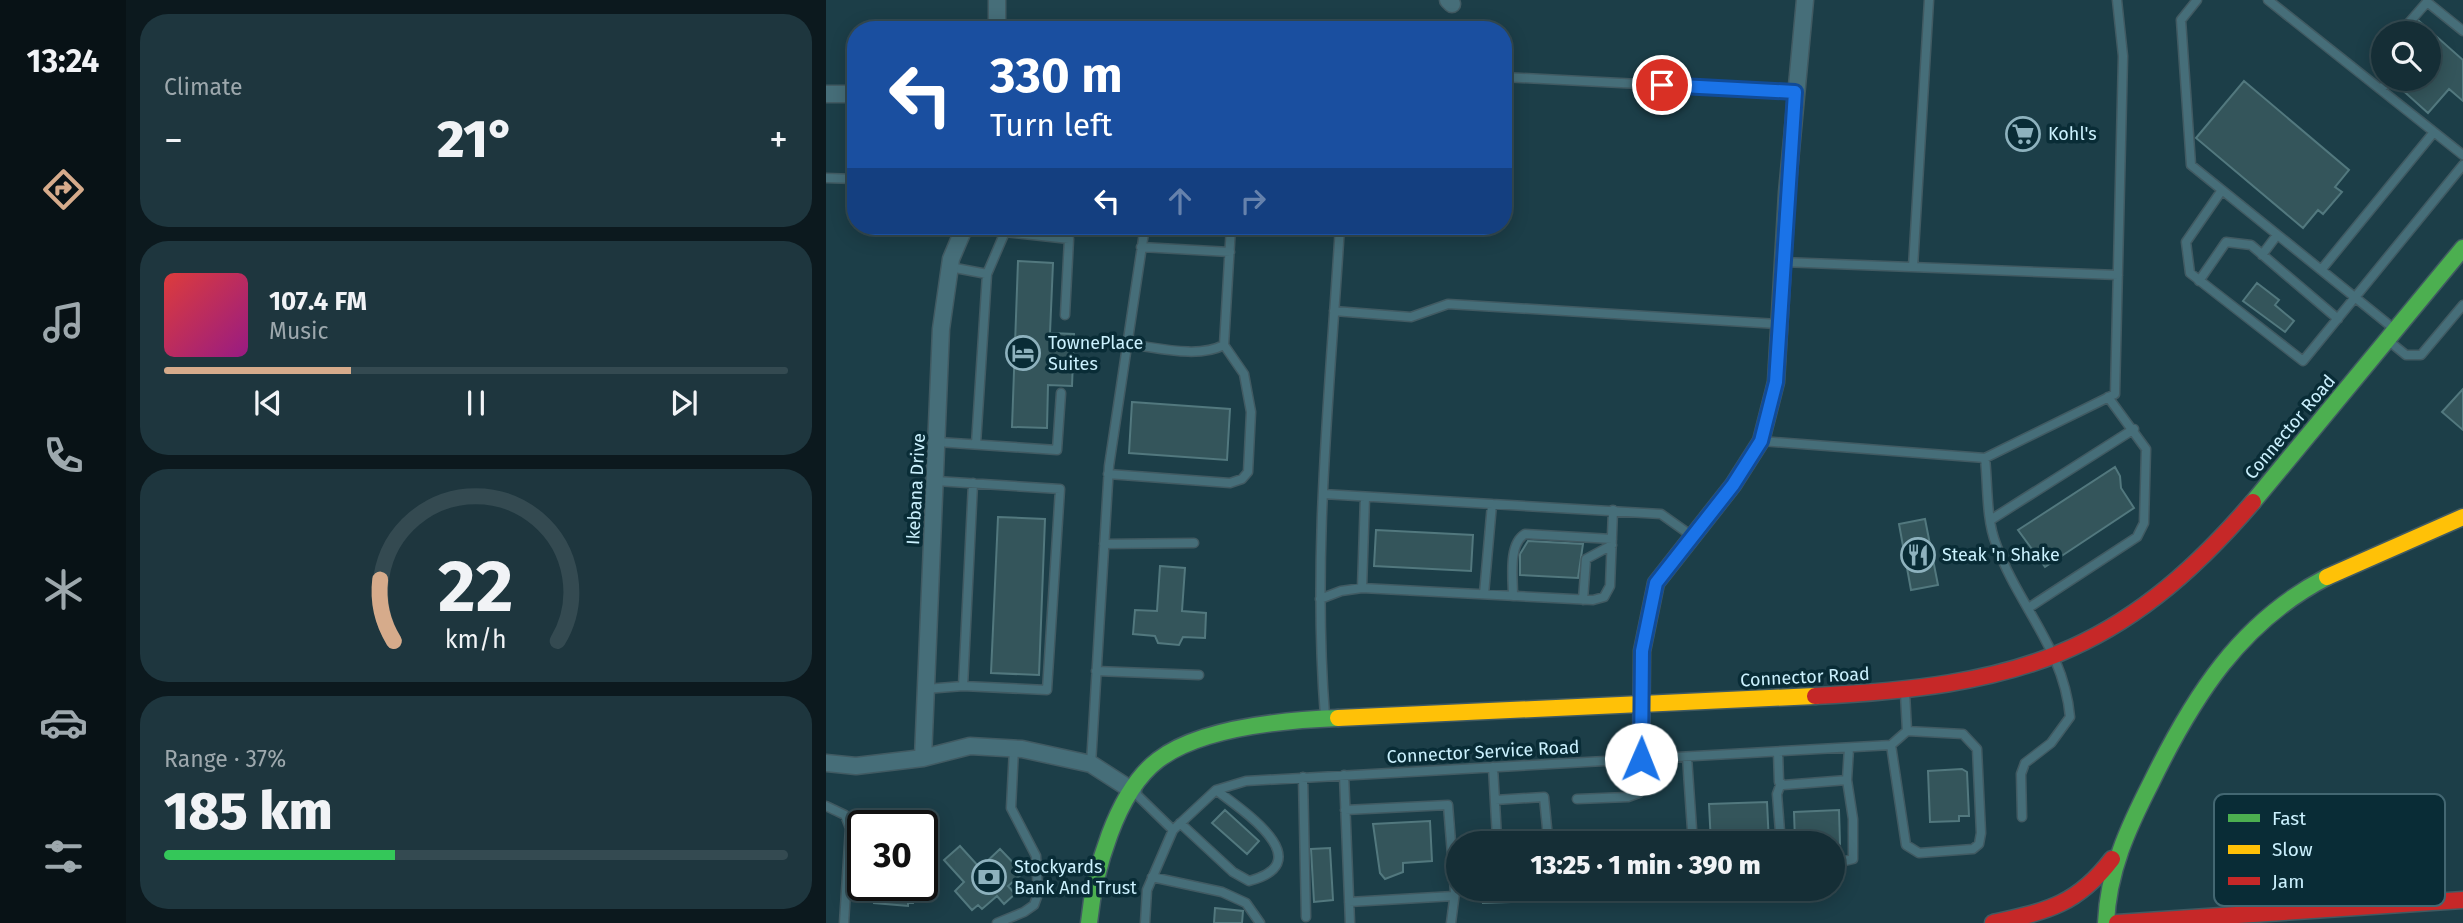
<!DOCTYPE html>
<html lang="en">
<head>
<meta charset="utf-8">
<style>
	:root { --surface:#152e36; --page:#1e363e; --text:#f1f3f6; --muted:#9da8ad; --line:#344a51; --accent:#d6ab8b }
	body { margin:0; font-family:"Fira Sans",sans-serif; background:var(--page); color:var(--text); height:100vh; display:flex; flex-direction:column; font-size:26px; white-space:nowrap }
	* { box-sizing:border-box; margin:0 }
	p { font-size:23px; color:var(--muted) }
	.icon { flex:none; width:38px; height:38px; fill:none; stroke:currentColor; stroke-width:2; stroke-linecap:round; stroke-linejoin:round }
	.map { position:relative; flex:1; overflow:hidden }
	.details { display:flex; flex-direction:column; gap:14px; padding:14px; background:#0c191e; width:700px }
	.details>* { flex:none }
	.guide { position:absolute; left:21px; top:21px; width:665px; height:214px; border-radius:28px; box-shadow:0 4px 18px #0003,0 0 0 2px var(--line); background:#1a4fa0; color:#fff; overflow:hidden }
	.tools { position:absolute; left:1545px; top:21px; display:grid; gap:14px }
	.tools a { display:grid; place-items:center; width:70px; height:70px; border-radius:50%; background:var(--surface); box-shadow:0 4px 18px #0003,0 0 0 2px var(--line); font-size:35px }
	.speed { position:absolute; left:21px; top:810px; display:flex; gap:14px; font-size:35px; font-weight:700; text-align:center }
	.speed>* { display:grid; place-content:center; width:91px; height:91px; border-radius:50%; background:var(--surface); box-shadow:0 4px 18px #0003,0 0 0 2px var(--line); line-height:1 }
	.speed .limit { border:4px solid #111; border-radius:10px; background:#fff; color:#111 }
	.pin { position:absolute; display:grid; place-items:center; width:60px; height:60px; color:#fff; margin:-30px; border:4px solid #fff; border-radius:50%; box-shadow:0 2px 7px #0007 }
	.me { position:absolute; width:77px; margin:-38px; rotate:1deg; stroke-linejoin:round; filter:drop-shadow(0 0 5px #0008) }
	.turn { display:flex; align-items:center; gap:24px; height:147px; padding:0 28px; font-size:32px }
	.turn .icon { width:91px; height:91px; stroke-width:2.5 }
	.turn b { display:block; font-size:49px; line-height:60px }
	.lanes { display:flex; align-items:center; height:66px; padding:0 28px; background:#0003; justify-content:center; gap:35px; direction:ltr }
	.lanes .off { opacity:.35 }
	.big { font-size:52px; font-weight:800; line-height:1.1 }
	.details .card { flex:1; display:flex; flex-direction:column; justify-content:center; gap:10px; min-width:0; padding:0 24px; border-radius:28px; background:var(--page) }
	.details .dial { align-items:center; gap:0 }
	.dial svg { height:182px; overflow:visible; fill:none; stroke:var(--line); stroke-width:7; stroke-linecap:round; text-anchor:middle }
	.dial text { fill:var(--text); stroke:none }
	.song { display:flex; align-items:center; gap:21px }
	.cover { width:84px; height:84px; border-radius:10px; background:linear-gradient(135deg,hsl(0 70% 55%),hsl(310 70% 35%)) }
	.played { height:7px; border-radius:4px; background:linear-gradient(90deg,var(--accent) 30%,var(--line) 30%) }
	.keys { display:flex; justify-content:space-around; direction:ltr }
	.heat { display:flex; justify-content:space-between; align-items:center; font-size:38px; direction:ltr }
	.charge { height:10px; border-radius:5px; background:linear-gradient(90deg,#34c759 37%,var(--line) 0) }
	.trip { position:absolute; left:620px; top:831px; width:399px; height:70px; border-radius:35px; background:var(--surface); box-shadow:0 4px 18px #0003,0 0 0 2px var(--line); font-weight:800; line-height:70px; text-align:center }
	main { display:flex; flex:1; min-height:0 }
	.dock { display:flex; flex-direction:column; width:126px; justify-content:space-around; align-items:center; background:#081216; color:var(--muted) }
	.dock .icon { width:49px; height:49px }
	.dock .current { color:var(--accent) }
	.dock b { font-size:32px; color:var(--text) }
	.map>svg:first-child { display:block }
	.building { fill:#34555b; stroke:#52787e; stroke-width:2 }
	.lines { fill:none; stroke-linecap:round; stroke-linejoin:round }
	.lane-casing { stroke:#415a62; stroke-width:11 }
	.street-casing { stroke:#415a62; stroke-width:19 }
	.fast-casing { stroke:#415a62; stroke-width:19 }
	.slow-casing { stroke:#415a62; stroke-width:19 }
	.jam-casing { stroke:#415a62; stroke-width:19 }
	.lane { stroke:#466e79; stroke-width:8 }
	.street { stroke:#466e79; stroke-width:16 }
	.fast { stroke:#4caf50; stroke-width:16 }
	.slow { stroke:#ffc107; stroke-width:16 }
	.jam { stroke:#c62828; stroke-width:16 }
	.route-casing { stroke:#114b97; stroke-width:18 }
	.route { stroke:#1a73e8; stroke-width:12 }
	.labels { text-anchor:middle; stroke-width:7; stroke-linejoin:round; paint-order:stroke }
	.poi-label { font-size:18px; fill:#cbf1fe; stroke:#092c36; text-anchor:start }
	.street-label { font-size:18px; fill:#cbf1fe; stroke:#092c36 }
	.key { fill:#092c36; stroke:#436772; stroke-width:2 }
	.key-label { font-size:19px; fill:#cbf1fe }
</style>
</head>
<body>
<main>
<nav class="dock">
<b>13:24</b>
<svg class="icon current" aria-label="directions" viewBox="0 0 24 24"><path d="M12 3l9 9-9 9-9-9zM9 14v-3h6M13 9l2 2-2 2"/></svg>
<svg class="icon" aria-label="music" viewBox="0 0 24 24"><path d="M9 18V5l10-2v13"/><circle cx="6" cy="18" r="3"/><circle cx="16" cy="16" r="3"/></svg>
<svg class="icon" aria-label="phone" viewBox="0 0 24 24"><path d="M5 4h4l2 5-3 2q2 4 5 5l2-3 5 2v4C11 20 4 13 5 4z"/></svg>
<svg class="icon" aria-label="climate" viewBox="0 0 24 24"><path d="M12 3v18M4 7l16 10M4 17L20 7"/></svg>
<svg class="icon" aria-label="car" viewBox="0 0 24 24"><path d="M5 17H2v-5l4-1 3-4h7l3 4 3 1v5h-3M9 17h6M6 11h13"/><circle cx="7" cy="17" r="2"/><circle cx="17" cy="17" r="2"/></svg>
<svg class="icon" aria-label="filters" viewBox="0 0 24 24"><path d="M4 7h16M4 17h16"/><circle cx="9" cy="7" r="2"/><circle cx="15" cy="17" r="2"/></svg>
</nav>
<section class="details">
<div class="card"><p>Climate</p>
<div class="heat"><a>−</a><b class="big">21°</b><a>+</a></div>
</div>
<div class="card">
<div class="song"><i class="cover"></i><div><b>107.4 FM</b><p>Music</p></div></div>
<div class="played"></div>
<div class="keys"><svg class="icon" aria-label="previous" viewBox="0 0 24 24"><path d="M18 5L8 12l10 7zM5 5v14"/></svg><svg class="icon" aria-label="pause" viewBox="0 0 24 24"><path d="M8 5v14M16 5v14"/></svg><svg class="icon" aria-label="next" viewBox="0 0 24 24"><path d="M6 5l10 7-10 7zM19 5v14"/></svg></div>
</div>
<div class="card dial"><svg viewBox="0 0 100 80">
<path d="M14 69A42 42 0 1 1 86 69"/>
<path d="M14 69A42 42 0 0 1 8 42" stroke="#d6ab8b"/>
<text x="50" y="56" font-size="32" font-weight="700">22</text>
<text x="50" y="72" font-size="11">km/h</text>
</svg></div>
<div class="card"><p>Range · 37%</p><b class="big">185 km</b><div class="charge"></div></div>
</section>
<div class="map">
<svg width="1637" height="923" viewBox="0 0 1637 923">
	<rect width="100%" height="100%" fill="#1c3e48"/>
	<path class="building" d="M1593 21 1637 60V101L1623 89 1602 113 1573 87 1580 79H1603V33H1582Z
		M1418 81 1523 170 1509 187 1516 192 1497 214 1492 210 1477 228 1370 138Z
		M192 261 227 263 224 333 248 334 246 386 222 385 221 428 186 427Z
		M1431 283 1453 300 1449 305 1468 321 1459 332 1417 301Z
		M1637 389V430L1616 412Z
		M306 402 404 409 401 460 303 453Z
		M1289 467 1294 476 1295 488 1308 508 1219 567 1192 530Z
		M172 517 219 519 213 675 165 673Z
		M1099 519 1112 585 1085 590 1073 524Z
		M550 530 647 535 645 571 548 566Z
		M702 541 757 544 752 578 694 575V554Z
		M334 566 359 568 356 611 380 613 379 638 357 637 353 645 332 643 329 636 307 634 309 610 331 611Z
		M1136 769 1141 772 1143 816H1133V821L1104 822 1102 771Z
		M941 802 943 844H885L883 804Z
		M399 810 433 841 421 854 386 823Z
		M1013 810 1014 844 969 841 968 812Z
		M604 821 606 861 577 863V872L559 879 554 873 547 824Z
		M758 831H831V844H758Z
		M134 846 154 868 174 849 197 873 182 886 189 894 178 904 171 896 156 909 152 905 146 910 129 891 138 882 118 860Z
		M504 848 507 900 488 902 485 849Z
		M48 886H88L87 903H82V906L48 903Z
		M657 889H740V900L657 903Z
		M389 908 417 911 416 923H388Z"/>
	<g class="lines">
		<g class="lane-casing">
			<path id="lane" d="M1371 0 1355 20 1365 165 1567 328
				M1442 0 1637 155
				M1574 33 1601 2 1637 31
				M1558 52 1553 58 1558 61
				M677 77 969 92
				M1555 89 1564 79
				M0 178 30 179
				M1396 190 1360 242 1364 273 1477 361 1637 165
				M315 247 404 252
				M1436 255 1451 235
				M956 262 1292 275
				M124 267 161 274
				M1087 267 1103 0
				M1495 270 1608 132
				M1373 281 1400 242 1425 245 1512 319
				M508 311 585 317 622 304 952 324
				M1564 342 1580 355H1595L1637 305
				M301 344C330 347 371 359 398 345L405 226
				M935 441 1159 458 1289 394 1297 56 1291 0
				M112 442 231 450 235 393
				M150 444 161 274 179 232 243 239 239 315
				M1159 458C1162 485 1160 519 1170 544 1192 606 1238 648 1244 717L1225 743 1199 763 1195 774 1196 817
				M282 474 404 483 416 479 422 472 425 412 418 374 398 345
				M497 494 835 514 866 536
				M1166 519 1308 429
				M278 544 368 543
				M536 588 539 497
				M658 594 666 504
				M687 596C687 578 682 544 699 534L786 539
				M494 599 515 591 536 588 767 600 778 597 784 586 787 510
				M757 600 760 559 786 545
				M1204 607 1311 537 1318 523 1320 449 1282 397
				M270 671 373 675
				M137 686 147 483
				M100 689 137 686 221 690 234 489 110 481
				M499 716C486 553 504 389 514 226
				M1065 745 1080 845 1093 853 1147 849 1153 844 1155 833 1151 749 1137 734 1081 731
				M952 752 953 782 957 785 1021 780 1023 748
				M861 757 867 844
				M265 764 283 466 319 226
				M667 767 671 838 682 841 722 838 718 797 669 800
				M518 775 524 923
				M477 777 480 917
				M955 783 951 794 955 844
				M309 793 347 830
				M751 799 802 797 813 793 818 780 815 759
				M0 806 19 815 24 828 18 923
				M519 810 622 805 629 892 625 923
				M354 823 407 872 423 881C495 862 416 810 390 790
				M1006 864 1027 859V819L1021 780
				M326 877 396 892 420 903 434 923
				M523 902 628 896
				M171 923 198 912 208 905 212 894 210 856 185 808 188 748
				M319 923 321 890 347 830 390 790 420 781 1065 745 1081 731 1079 693"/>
		</g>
		<g class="street-casing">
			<path id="street" d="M622 0 626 4
				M171 30V0
				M0 94H30
				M97 758 115 329 125 259 139 226
				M815 759 816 651 830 583 907 485 935 441 950 382 961 193 979 0
				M0 763 30 766 97 758 144 746 196 749 265 764 307 791"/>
		</g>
		<g class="fast-casing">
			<path id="fast" d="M1427 502 1637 248
				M263 923C268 872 290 792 332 760 375 727 460 720 512 718
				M1280 923C1282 871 1302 828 1325 783 1367 697 1414 622 1501 577"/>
		</g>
		<g class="slow-casing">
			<path id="slow" d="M1501 577 1637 517
				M512 718 989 696"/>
		</g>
		<g class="jam-casing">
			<path id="jam" d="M989 696C1188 686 1294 657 1427 502
				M1167 923C1221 911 1251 905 1286 859
				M1291 923 1637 900"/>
		</g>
		<use href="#lane" class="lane"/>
		<use href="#street" class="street"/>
		<use href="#fast" class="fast"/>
		<use href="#slow" class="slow"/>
		<use href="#jam" class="jam"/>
	</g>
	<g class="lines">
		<g class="route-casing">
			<path id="route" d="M815 759 816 651 830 583 907 485 935 441 950 382 969 92 836 85"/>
		</g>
		<use href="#route" class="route"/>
	</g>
	<defs>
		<g id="supermarket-ring" transform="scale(1.75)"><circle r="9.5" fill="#092c36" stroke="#8eb2be" stroke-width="1.5"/><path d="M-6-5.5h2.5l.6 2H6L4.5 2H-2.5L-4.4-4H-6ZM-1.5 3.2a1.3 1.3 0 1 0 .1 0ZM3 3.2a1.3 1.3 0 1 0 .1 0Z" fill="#8eb2be"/></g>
		<g id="hotel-ring" transform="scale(1.75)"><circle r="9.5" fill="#092c36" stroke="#8eb2be" stroke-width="1.5"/><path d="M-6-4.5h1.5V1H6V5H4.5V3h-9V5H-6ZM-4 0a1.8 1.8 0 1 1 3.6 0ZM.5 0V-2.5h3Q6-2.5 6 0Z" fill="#8eb2be"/></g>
		<g id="restaurant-ring" transform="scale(1.75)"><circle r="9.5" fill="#092c36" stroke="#8eb2be" stroke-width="1.5"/><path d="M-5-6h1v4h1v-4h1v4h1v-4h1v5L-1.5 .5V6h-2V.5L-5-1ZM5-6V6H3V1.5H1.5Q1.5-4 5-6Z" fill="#8eb2be"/></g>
		<g id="bank-ring" transform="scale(1.75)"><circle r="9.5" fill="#092c36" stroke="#8eb2be" stroke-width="1.5"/><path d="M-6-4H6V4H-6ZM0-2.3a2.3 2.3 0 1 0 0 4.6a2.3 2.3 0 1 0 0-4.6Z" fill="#8eb2be"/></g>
	</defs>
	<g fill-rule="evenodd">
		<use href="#supermarket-ring" x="1197" y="134"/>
		<use href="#hotel-ring" x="197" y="353"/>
		<use href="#restaurant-ring" x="1092" y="555"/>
		<use href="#bank-ring" x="163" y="877"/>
	</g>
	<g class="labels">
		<g class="poi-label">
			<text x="1222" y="140">Kohl's</text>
			<text x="222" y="349">TownePlace<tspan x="222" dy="21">Suites</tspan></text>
			<text x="1116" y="561">Steak 'n Shake</text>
			<text x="188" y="873">Stockyards<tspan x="188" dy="21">Bank And Trust</tspan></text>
		</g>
		<g class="street-label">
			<text transform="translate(1464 427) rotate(-50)" y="6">Connector Road</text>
			<text transform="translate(90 489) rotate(-87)" y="6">Ikebana Drive</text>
			<text transform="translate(979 677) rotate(-3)" y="6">Connector Road</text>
			<text transform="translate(657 752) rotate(-3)" y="6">Connector Service Road</text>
		</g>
	</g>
	<rect x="1388" y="794" width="231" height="112" rx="10" class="key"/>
	<rect x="1402" y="814" width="32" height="8" fill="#4caf50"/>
	<rect x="1402" y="845" width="32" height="9" fill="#ffc107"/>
	<rect x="1402" y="877" width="32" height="8" fill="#c62828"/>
	<g class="key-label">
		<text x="1446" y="825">Fast</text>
		<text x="1446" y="856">Slow</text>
		<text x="1446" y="888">Jam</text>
	</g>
</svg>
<div class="tools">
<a><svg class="icon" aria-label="search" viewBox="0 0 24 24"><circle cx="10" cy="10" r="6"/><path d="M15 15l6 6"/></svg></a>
</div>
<div class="speed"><div class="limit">30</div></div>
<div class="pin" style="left:836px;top:85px;background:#d93025"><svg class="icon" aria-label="arrive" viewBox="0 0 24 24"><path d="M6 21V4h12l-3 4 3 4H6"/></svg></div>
<svg class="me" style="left:815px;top:759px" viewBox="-20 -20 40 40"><circle r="19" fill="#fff"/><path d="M0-13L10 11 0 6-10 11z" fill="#1a73e8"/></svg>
<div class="trip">13:25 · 1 min · 390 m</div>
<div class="guide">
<div class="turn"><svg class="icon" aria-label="left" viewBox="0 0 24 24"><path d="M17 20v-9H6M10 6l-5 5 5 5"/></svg><div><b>330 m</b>Turn left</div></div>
<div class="lanes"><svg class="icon" aria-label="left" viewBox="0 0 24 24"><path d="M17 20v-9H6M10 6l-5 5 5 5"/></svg><svg class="icon off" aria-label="ahead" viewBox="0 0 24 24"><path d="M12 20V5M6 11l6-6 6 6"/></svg><svg class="icon off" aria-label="right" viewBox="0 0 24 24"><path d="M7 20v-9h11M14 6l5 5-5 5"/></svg></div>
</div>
</div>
</main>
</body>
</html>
